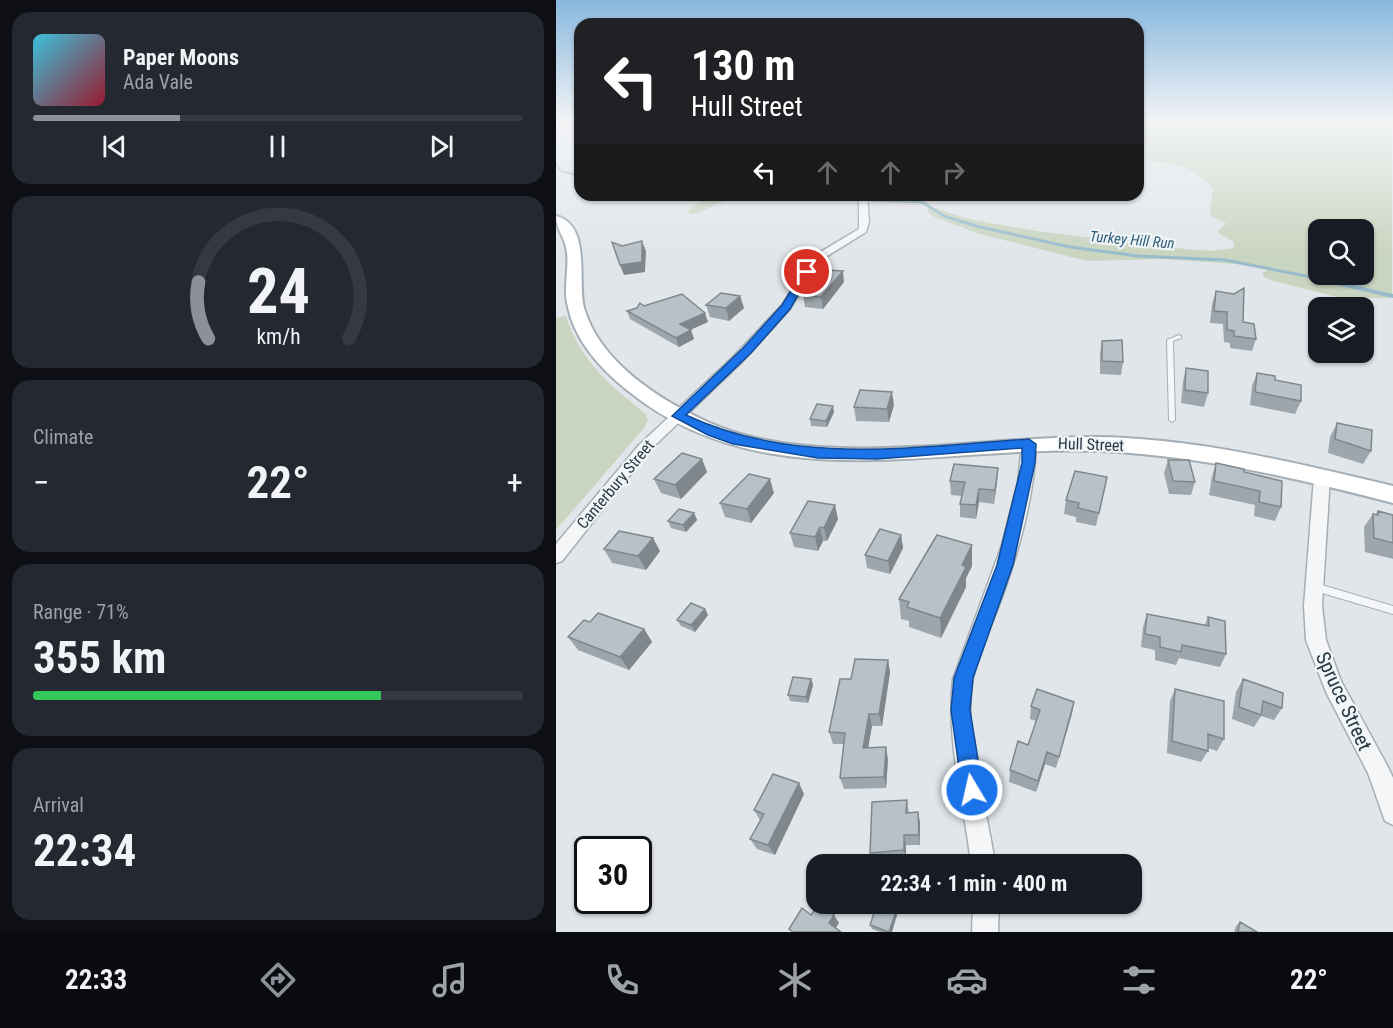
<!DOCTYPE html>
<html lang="en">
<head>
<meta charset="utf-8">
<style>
	:root { --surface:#171b24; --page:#242831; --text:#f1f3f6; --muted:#9ea1a6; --line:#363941; --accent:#8c9099 }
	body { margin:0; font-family:"Roboto Condensed",sans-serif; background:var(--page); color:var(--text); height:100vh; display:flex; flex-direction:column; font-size:22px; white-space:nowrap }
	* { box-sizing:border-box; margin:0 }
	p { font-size:20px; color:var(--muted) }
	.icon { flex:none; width:33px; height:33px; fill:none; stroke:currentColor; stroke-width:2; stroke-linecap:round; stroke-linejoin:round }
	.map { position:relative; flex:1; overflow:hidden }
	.drawer { display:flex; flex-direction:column; gap:12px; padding:12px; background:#0d0f14; width:556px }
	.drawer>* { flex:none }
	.hud { position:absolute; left:18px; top:18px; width:570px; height:183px; border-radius:18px; box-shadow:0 2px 4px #0004; background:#202124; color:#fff; overflow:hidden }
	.tools { position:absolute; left:752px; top:219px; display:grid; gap:12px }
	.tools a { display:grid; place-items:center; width:66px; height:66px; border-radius:12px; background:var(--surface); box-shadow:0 2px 4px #0004; font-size:30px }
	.speed { position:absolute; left:18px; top:836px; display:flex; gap:12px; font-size:30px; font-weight:700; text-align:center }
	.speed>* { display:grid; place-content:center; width:78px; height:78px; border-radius:50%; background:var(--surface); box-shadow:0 2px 4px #0004; line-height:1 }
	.speed .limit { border:3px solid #111; border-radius:9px; background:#fff; color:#111 }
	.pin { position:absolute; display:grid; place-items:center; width:51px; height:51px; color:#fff; margin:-26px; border:3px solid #fff; border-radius:50%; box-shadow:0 2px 6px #0007 }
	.me { position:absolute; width:66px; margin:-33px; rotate:351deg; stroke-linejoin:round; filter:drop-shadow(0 0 4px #0008) }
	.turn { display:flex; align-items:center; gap:21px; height:126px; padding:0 18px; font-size:27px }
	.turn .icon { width:78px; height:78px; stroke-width:2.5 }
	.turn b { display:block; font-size:42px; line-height:51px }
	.lanes { display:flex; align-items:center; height:57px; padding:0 18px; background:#0003; justify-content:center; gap:30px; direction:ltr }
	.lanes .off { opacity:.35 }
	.big { font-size:45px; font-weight:700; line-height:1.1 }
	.drawer .widget { flex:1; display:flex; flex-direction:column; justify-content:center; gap:9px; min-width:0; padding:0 21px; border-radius:18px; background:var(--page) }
	.drawer .dial { align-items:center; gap:0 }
	.dial svg { height:156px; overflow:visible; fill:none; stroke:var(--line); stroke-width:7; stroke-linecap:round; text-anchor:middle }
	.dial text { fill:var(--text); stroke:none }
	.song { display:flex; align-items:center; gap:18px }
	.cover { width:72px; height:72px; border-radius:9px; background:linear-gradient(135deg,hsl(190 70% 55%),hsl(350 70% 35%)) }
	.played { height:6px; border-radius:3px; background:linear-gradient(90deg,var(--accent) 30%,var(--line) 30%) }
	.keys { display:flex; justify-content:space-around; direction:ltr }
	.heat { display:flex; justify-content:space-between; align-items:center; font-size:33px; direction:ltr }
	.charge { height:9px; border-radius:4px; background:linear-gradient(90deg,#34c759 71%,var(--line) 0) }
	.trip { position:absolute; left:250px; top:854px; width:336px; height:60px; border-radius:18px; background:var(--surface); box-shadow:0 2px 4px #0004; font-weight:700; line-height:60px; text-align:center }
	.tabs { display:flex; height:96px; justify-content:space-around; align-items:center; background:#090b0e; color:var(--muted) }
	.tabs .icon { width:42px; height:42px }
	.tabs .selected { color:var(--accent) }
	.tabs b { font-size:27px; color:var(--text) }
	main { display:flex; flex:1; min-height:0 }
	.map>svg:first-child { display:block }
	.green { fill:#cad5c1; fill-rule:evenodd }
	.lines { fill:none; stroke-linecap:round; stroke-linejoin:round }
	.stream-far2 { stroke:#99bccd; stroke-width:2 }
	.stream-far1 { stroke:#99bccd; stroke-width:3 }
	.stream { stroke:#99bccd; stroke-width:4 }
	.lane-casing { stroke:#a6aeb5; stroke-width:2 }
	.street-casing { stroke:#a6aeb5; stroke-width:3 }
	.secondary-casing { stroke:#a6aeb5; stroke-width:4 }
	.lane { fill:#f4f6f8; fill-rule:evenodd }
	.street { fill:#f4f6f8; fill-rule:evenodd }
	.secondary { fill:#fff; fill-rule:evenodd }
	.wall { fill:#9da6ac }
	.shaded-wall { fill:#80878c }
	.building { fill:#b7c1c8; stroke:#80878c; stroke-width:1.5 }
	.route { fill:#1a73e8; stroke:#114b97; stroke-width:1.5 }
	.labels { text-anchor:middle; stroke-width:4.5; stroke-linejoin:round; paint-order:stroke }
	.far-water-label { font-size:15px; font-style:italic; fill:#2f5f7a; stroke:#f0f5f8 }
	.street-label { font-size:16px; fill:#283743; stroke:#f0f5f8 }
	.near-street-label { font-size:20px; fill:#283743; stroke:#f0f5f8 }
</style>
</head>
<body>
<main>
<section class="drawer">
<div class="widget">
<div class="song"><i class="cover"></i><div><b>Paper Moons</b><p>Ada Vale</p></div></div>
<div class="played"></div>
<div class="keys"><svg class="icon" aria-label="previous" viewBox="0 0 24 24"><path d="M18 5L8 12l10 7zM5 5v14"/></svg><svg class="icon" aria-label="pause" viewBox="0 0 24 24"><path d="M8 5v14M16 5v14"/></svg><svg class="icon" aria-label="next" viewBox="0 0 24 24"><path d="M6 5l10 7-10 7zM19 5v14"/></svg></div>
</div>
<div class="widget dial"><svg viewBox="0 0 100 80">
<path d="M14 69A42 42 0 1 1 86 69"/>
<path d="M14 69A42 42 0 0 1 9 40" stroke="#8c9099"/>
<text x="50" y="56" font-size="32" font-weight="700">24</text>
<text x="50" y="72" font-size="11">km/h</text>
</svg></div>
<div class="widget"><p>Climate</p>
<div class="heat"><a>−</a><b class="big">22°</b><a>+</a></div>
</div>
<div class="widget"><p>Range · 71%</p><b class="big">355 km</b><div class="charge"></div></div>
<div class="widget"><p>Arrival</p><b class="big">22:34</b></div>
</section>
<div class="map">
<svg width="837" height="932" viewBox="0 0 837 932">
	<rect width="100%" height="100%" fill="#e1e6ea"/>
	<path class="green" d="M582 121H836V298H785L718 281 708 277 706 273 712 270 693 265 607 259 531 261 424 234 378 217 372 212 371 205 412 219 481 231 605 247 654 251 678 248V242L661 232 670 223 656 217 654 210 657 188C630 161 618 164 582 160ZM762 230H807V274H762Z
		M148 195H165L167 202 139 214 131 213 138 205 149 200Z
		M10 316C23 359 55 387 90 414L92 420 88 428 0 530V318Z"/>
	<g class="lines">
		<path class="stream-far2" d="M0 164 5 171 24 176"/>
		<path class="stream-far1" d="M272 195 296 199
			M317 200 366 202 388 216 420 226 514 247 582 256 669 260 765 279"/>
		<path class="stream" d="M759 278 837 296"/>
		<g class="lane-casing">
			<path id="lane" d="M623 335 625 336V338L617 341 619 420 616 422 613 420 611 340Z
				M759 583 837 606V614L756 590 755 587 756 584Z"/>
		</g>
		<g class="street-casing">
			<path id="street" d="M303 195H311L313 221 310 232 263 261 234 309 185 363 93 451 6 561 0 563V544L83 445 177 357 226 305 256 257 303 229Z
				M473 439 480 444C478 498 463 550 445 600 435 626 422 651 417 678 406 738 431 804 439 864H415C408 802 390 742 397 679L446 545 462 482 466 444Z
				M766 472 774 477 766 606 770 640 785 681 833 769 837 778V825L829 821 812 773 770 692 750 640 748 606 758 477Z
				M417 903H443L442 932H416Z"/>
		</g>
		<g class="secondary-casing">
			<path id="secondary" d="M0 216C36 225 21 282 28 308 44 363 105 401 154 423 263 471 422 436 540 437 640 438 740 463 837 486V503C741 478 644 456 545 451 384 444 210 503 71 390 45 369 19 341 12 307 7 289 13 271 11 253 10 238 0 230 0 216Z"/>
		</g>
		<use href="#lane" class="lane"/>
		<use href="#street" class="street"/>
		<use href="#secondary" class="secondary"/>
	</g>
	<path class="wall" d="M288 282 267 309 249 307 247 295Z
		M660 291 687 322 700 339 696 351 674 348V343L668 342 667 324 654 323 656 304Z
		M184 296 188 308 173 321 154 317 150 305Z
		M88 306 152 322 134 330 138 339 123 347 74 319 71 311Z
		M546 341 567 362 565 375 544 374V354Z
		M630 368 652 393 648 407 625 403 627 381Z
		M701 373 719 380 745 401 739 414 694 405 696 386Z
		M338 405 333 422 300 421 298 407Z
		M278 412 271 427 255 426 254 419Z
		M781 423 815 451 807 464 772 453 774 437Z
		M146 459 151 472 125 499 105 493 98 479Z
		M612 460 639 482 635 495 613 494 608 473Z
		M660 463 688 472 725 507 719 521 698 516 699 505 653 495 656 476Z
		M442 468 441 482 438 504 423 502 420 519 404 517V504L406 496 395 495 394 481Z
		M551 477 540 526 520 522V517L508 514 510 500Z
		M218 493 195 523 169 517 164 503Z
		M822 511 837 515V559L809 552 808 527 817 514H820Z
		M138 513 141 520 130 532 115 528 112 521Z
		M282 519 271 541H267L262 551 238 547 234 533Z
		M345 535 347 548 334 574 311 568 309 555Z
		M416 545V566L410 578V587L385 638 353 627V621L345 619 343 599Z
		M48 549 104 551 90 570 56 563Z
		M149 609 152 615 139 632 125 626 121 620Z
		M591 614 649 625 652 617 670 654 664 667 623 658 620 665 599 660V650L585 647 587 627Z
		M34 622 88 629 96 642 73 670 22 650 12 637Z
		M332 660 334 672 326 726H316L312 748 332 759 330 788 288 789 284 778 288 744H277L273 732 295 679Z
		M255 679 257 685 252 703 234 701 232 695Z
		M687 679 726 708 718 720 705 716 698 727 676 719 680 692Z
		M619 689 668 739 661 751 652 748V751L645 762 611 753 614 701Z
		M518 702 500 768 489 764 480 792 453 782 454 770 472 745 480 721 474 719 475 706Z
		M248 794 219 855 201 849 194 839 204 820 198 810Z
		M351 800 353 813 362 812 364 823V845H350V860L318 863 314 853Z
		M445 903H462L461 914 445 911Z
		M340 911 341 915 336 932H324L316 929 314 925Z
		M684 922 701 932H678L680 926Z"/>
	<path class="shaded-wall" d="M1 121H14L3 125Z
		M86 241 90 251 89 272 68 275 64 265Z
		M287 271 288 282 267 309 265 297Z
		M184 296 188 308 173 321 170 308Z
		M149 313 152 322 127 333 124 324Z
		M135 330 138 339 123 347 120 338Z
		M336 392 338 405 333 422 331 409Z
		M277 406 278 412 271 427 270 421Z
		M146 459 151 472 125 499 119 485Z
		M442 468 441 482 438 504 439 490Z
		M214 479 218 493 195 523 191 509Z
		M423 489V502L420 519V505Z
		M279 505 282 519 271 541 268 528Z
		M138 513 141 520 130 532 127 525Z
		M264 527 267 541 262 551 259 537Z
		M345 535 347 548 334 574 332 561Z
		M97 538 104 551 90 570 82 556Z
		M416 545V566L410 578V587L385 638 384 618 406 565Z
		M149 609 152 615 139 632 135 625Z
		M88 629 96 642 73 670 64 657Z
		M332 660 334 672 326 726 323 714Z
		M255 679 257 685 252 703 250 697Z
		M518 702 516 714 500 768Z
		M313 714 316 726 310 760 307 748Z
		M330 747 332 759 330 788 328 777Z
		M491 752 489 764 480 792 482 781Z
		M243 783 248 794 219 855 212 845Z
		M362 812 364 823V845L363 835Z
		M348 835 350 845V860L348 850Z
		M340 911 341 915 336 932H333Z
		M278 915 283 923 278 931 273 923Z"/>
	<path class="building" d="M86 241V262L64 265 56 242 66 246Z
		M269 270 287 271 265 297 247 295Z
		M688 288 687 322 698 324 700 339 678 336V331L671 330V312L658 311 660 291 678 294Z
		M165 293 184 296 170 308 150 305Z
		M126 294 149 313 124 324 135 330 120 338 71 311 81 308 84 303 88 306Z
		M566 340 567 362 546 361V341Z
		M630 368 652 371V393L629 390Z
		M701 373 719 376V380L745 385V401L699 392Z
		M304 390 336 392 331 409 298 407Z
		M261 404 277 406 270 421 254 419Z
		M781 423 816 430 815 451 779 439Z
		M126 453 146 459 119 485 98 479Z
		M612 460H633L639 482 617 481Z
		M660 463 688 469V472L726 481 725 507 703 502 704 491 658 481Z
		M398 464 442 468 439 490 423 489 420 505 404 504 409 482 394 481Z
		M519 471 551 477 543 513 522 508 523 503 510 500Z
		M193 474 214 479 191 509 164 503Z
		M252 501 279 505 268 528 264 527 259 537 234 533Z
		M123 509 138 513 127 525 112 521Z
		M822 511 837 515V543L818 538 817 514 822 515Z
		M324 529 345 535 332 561 309 555Z
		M63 531 97 538 82 556 48 549Z
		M381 535 416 545 406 565 410 567 384 618 351 607 353 602 343 599Z
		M135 603 149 609 135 625 121 620Z
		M42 613 88 629 64 657 12 637 28 620 34 622Z
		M591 614 653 626 652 617 669 621 670 654 626 645 625 652 604 647V637L589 634Z
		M299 659 332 660 323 714H313L307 748 330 747 328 777 284 778 289 733 273 732 284 679H295Z
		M237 677 255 679 250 697 232 695Z
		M687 679 727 693 726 708 707 701 705 715 683 707Z
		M481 689 518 702 503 757 491 752 482 781 454 770 462 741 472 745 484 710 475 706Z
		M619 689 668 701V739L652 734V751L616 741Z
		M217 774 243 783 212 845 194 839 208 814 198 810Z
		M351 800 350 813 362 812 363 835H348V850L314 853 316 802Z
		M445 903H462V910L445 907Z
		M263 904 278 915 273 923 285 932H237L233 929 246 908 255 915Z
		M321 904 340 911 333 932 314 925Z
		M684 922 701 932H682Z"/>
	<linearGradient id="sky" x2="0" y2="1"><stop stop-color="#88b7dd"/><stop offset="0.48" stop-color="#f2f4f6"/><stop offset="1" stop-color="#f2f4f6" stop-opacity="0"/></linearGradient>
	<rect width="837" height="252" fill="url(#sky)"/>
	<path class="route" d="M248 270 255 272 234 309 195 353 130 415C238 466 358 447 473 439L480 444 479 463 457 565 417 678 414 710 427 790 424 797 416 800 409 797 406 790 395 710 398 678 441 565 466 463V448L321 459 262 458 177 444 152 435 116 416 187 348 226 305Z"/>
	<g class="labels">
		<g class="far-water-label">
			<text transform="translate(576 240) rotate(5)" y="5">Turkey Hill Run</text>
		</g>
		<g class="street-label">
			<text transform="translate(535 444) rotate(2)" y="6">Hull Street</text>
			<text transform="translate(59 484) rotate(-50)" y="6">Canterbury Street</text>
		</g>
		<g class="near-street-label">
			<text transform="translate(788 701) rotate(65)" y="7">Spruce Street</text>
		</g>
	</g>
</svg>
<div class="tools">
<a><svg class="icon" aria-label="search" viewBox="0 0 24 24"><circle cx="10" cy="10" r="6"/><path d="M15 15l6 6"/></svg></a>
<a><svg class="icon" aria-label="layers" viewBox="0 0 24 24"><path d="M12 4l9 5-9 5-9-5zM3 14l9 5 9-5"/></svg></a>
</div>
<div class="speed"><div class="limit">30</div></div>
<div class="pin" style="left:251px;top:272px;background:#d93025"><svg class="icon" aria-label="arrive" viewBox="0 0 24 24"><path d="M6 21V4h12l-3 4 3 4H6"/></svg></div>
<svg class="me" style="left:416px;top:790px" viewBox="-20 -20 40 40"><circle r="17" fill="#1a73e8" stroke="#fff" stroke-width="3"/><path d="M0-11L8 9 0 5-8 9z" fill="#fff"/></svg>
<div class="trip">22:34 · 1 min · 400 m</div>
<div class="hud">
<div class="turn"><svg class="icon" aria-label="left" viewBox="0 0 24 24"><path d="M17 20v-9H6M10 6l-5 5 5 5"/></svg><div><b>130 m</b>Hull Street</div></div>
<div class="lanes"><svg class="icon" aria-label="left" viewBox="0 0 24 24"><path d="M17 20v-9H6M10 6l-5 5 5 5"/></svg><svg class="icon off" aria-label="ahead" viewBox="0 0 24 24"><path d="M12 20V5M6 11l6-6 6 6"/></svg><svg class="icon off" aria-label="ahead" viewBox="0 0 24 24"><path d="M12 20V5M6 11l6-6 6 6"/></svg><svg class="icon off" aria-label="right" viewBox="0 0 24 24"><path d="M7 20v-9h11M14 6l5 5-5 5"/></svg></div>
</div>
</div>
</main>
<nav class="tabs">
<b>22:33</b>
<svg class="icon selected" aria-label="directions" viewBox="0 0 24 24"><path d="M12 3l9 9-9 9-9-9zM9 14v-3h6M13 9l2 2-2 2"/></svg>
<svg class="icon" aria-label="music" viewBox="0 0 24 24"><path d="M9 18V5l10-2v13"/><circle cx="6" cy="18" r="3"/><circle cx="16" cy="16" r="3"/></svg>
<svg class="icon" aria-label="phone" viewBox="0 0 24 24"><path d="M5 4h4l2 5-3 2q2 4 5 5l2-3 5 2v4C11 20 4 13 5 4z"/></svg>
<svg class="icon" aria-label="climate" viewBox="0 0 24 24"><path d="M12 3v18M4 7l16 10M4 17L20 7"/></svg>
<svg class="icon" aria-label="car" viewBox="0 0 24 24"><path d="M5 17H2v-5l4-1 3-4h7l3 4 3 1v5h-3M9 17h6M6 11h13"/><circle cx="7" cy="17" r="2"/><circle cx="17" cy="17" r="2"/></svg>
<svg class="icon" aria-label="filters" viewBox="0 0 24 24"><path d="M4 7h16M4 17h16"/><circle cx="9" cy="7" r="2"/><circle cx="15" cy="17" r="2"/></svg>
<b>22°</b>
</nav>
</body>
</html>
